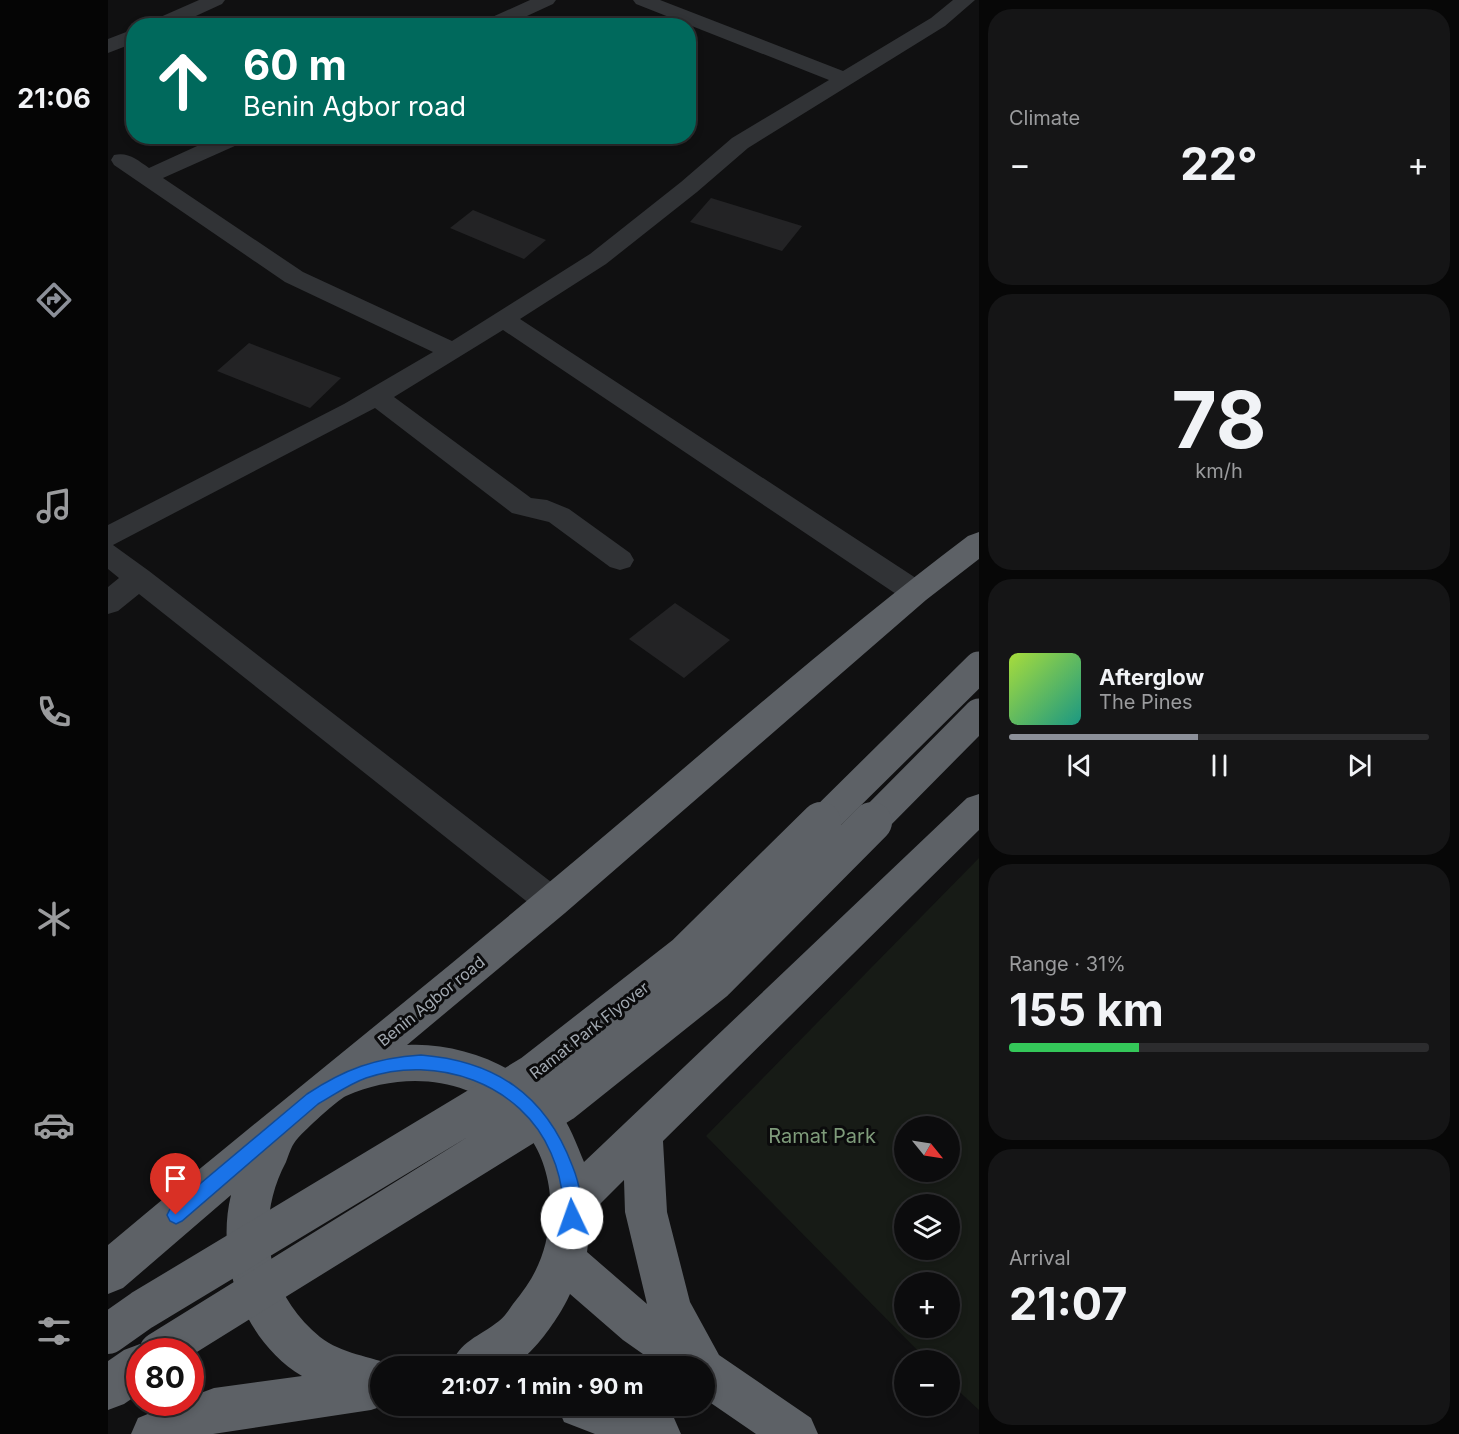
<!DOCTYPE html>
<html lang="en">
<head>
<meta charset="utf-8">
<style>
	:root { --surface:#0c0c0d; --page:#151516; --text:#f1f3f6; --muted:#9a9b9d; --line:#2c2c2e; --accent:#8c9099 }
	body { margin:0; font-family:Inter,sans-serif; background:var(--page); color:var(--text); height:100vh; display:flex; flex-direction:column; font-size:22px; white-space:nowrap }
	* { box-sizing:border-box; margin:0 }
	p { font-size:20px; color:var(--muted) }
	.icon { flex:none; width:33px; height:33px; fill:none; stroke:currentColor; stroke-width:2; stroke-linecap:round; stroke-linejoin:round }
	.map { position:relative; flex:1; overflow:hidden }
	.panel { display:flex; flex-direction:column; gap:9px; padding:9px; background:#070707; width:480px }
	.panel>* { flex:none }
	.banner { position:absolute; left:18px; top:18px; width:570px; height:126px; border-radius:24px; box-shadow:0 3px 9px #0003,0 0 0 2px var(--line); background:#00695c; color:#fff; overflow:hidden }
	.needle { width:39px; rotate:120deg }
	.buttons { position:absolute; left:786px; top:1116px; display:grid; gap:12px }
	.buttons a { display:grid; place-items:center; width:66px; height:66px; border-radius:50%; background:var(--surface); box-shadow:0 3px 9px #0003,0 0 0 2px var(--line); font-size:30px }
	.speed { position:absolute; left:18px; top:1338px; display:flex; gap:12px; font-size:30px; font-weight:700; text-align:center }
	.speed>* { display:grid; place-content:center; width:78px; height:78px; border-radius:50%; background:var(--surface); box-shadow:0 3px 9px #0003,0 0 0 2px var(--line); line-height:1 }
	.speed .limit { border:9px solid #d22; background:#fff; color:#111 }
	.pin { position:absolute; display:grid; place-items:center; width:51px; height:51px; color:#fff; margin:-62px -26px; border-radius:50% 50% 50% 0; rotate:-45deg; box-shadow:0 0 6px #0007 }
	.pin .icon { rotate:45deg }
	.me { position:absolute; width:66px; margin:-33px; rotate:357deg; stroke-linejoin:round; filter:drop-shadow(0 0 4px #0008) }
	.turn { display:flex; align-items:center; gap:21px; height:126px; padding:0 18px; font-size:27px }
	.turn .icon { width:78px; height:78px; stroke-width:2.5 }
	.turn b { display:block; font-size:42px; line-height:51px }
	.big { font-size:45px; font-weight:700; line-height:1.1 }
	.panel .tile { flex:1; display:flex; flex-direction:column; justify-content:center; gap:9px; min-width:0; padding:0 21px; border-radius:24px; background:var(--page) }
	.panel .dial { align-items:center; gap:0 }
	.dial b { font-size:78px; line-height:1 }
	.song { display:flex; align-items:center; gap:18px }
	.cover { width:72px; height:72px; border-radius:9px; background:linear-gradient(135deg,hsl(80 70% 55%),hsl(170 70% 35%)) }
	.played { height:6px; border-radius:3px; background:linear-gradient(90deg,var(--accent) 45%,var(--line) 45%) }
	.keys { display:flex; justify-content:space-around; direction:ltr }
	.heat { display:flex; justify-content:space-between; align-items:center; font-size:33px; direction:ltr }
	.charge { height:9px; border-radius:4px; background:linear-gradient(90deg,#34c759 31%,var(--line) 0) }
	.trip { position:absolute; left:262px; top:1356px; width:345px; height:60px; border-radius:30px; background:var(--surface); box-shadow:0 3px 9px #0003,0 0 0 2px var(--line); font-weight:700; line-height:60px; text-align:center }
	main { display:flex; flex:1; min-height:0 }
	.tabs { display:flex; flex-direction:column; width:108px; justify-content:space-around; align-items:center; background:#050505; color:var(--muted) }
	.tabs .icon { width:42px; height:42px }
	.tabs .current { color:var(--accent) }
	.tabs b { font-size:27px; color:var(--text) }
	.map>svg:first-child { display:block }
	.green { fill:#171b16; fill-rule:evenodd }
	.building { fill:#232325 }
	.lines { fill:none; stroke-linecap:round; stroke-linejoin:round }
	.minor { fill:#313336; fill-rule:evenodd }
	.highway { fill:#5d6166; fill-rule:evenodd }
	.highway-bridge-far1 { stroke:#5d6166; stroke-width:31 }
	.highway-bridge { stroke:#5d6166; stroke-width:40 }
	.route { fill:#1a73e8; stroke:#114b97; stroke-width:1.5 }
	.labels { text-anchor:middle; stroke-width:6; stroke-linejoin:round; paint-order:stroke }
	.street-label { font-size:16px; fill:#a2a9b1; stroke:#0b0b0c }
	.near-park-label { font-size:20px; fill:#7e9b7a; stroke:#0b0b0c }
</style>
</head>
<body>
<main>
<nav class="tabs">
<b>21:06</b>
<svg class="icon current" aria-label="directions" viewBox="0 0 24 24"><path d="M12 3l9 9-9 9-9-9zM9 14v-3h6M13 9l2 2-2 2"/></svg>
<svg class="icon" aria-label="music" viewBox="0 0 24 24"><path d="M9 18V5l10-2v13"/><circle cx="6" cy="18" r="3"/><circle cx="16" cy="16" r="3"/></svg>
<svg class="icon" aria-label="phone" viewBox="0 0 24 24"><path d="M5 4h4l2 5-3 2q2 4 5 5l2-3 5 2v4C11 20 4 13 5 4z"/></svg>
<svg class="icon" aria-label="climate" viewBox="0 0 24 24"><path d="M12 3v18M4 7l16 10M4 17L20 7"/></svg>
<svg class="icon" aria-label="car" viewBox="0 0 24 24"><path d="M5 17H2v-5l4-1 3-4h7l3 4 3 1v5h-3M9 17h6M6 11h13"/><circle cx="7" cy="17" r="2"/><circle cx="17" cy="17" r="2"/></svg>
<svg class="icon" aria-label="filters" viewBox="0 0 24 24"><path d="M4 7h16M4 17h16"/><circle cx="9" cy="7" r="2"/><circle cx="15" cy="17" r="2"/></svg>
</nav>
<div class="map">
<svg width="871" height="1434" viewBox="0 0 871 1434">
	<rect width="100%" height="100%" fill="#101011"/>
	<path class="green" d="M871 858V1410L842 1383V1360H819L598 1136ZM796 1126H842V1172H796ZM796 1204H842V1250H796ZM796 1282H842V1328H796Z"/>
	<path class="building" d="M603 198 694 226 674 251 582 222Z
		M365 210 438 240 416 259 342 228Z
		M141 343 233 378 202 408 109 371Z
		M567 603 622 640 576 678 521 639Z"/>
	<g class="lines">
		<path class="minor" d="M91 0H117L114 4 66 26H38L41 22Z
			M422 0H448L445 4 397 26H370L373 22Z
			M525 0H552L735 71 823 18 845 0H867L837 26 640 148 589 192 498 264 412 319 817 584 822 592 817 600 807 603 797 600 395 330 286 397 423 498 439 500 461 509 522 553 526 560 522 567 512 570 502 567 441 522 404 513 267 408 5 545 41 571 456 892 461 902 456 912 444 917 432 912 31 594 10 611 0 614V587L11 578 0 569V525L236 404 325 352 177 282 6 165 3 160 6 155C21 152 29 160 41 168L111 136H141L138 141 55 178 195 272 344 341 482 254 573 182 624 138 721 80 528 4Z
			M26 29V43L0 53V39Z"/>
		<path class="highway" d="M871 532V559L818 600 457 913 299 1045C353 1042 414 1067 449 1108 461 1123 469 1145 476 1162L859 798 871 794V830L555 1141 559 1212 582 1302 611 1355 703 1418 710 1434H648L597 1399V1366H552L515 1340 462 1294C454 1313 421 1364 399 1366 381 1369 361 1366 343 1366 351 1341 371 1337 391 1321 396 1317 401 1310 405 1304 430 1274 440 1249 442 1210 444 1186 435 1155 421 1136 416 1129 408 1124 402 1118 358 1075 292 1072 238 1096 229 1100 197 1130 190 1138 184 1144 181 1154 178 1162 146 1222 158 1293 212 1337 234 1354 262 1356 287 1366H273V1406H275L263 1410 105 1434H23L30 1418 69 1402H82V1397L106 1388 194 1376C135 1341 107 1260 123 1195L15 1288 0 1294V1245C143 1125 290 1009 433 889 575 771 713 647 860 536ZM516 1180 517 1212 539 1304 479 1252 484 1212Z
			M32 1344 48 1352H32V1393L16 1404 0 1410V1361L16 1350Z
			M449 1406H534L566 1418 573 1434H487L456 1422Z"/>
		<path class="highway-bridge-far1" d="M712 824 871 667
			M762 824 871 714"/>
		<path class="highway-bridge" d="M0 1334 34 1310 424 1075 578 955 713 822
			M51 1352 454 1102 607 980 764 822"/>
	</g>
	<path class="route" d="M313 1055C387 1061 437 1094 464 1165 471 1182 477 1207 470 1224L464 1226 457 1224C454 1216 456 1210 455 1202 454 1185 450 1169 443 1153 413 1083 328 1054 258 1078 241 1084 226 1095 210 1104L74 1221 68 1224 62 1221 59 1215 62 1209 199 1094C237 1069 267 1058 313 1055Z"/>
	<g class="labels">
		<g class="street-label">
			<text transform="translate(323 1001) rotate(-39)" y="6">Benin Agbor road</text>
			<text transform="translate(481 1030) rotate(-38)" y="6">Ramat Park Flyover</text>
		</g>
		<g class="near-park-label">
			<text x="714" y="1143">Ramat Park</text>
		</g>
	</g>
</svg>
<div class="buttons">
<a><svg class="needle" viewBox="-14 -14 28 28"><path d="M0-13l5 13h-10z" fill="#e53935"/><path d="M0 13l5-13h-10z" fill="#9a9b9d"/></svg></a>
<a><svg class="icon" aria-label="layers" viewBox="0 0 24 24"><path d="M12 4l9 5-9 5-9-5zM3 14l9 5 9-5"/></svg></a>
<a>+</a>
<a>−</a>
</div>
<div class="speed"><div class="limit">80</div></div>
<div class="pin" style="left:68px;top:1215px;background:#d93025"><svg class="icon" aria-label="arrive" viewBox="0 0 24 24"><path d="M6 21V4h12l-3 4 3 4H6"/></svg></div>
<svg class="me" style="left:464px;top:1218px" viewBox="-20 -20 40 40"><circle r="19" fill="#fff"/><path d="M0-13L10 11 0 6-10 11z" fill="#1a73e8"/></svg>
<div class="trip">21:07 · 1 min · 90 m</div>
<div class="banner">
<div class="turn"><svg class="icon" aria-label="ahead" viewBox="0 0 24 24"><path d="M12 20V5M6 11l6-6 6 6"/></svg><div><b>60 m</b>Benin Agbor road</div></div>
</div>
</div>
<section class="panel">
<div class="tile"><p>Climate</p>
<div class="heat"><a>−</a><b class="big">22°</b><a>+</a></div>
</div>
<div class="tile dial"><b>78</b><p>km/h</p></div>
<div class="tile">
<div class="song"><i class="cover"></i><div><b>Afterglow</b><p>The Pines</p></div></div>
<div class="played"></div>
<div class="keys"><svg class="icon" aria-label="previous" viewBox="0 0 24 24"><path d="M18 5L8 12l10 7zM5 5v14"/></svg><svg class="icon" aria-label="pause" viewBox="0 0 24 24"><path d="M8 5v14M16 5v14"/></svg><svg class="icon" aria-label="next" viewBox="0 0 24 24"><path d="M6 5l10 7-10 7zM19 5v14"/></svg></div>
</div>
<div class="tile"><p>Range · 31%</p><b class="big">155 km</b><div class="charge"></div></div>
<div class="tile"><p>Arrival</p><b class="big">21:07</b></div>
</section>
</main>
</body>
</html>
